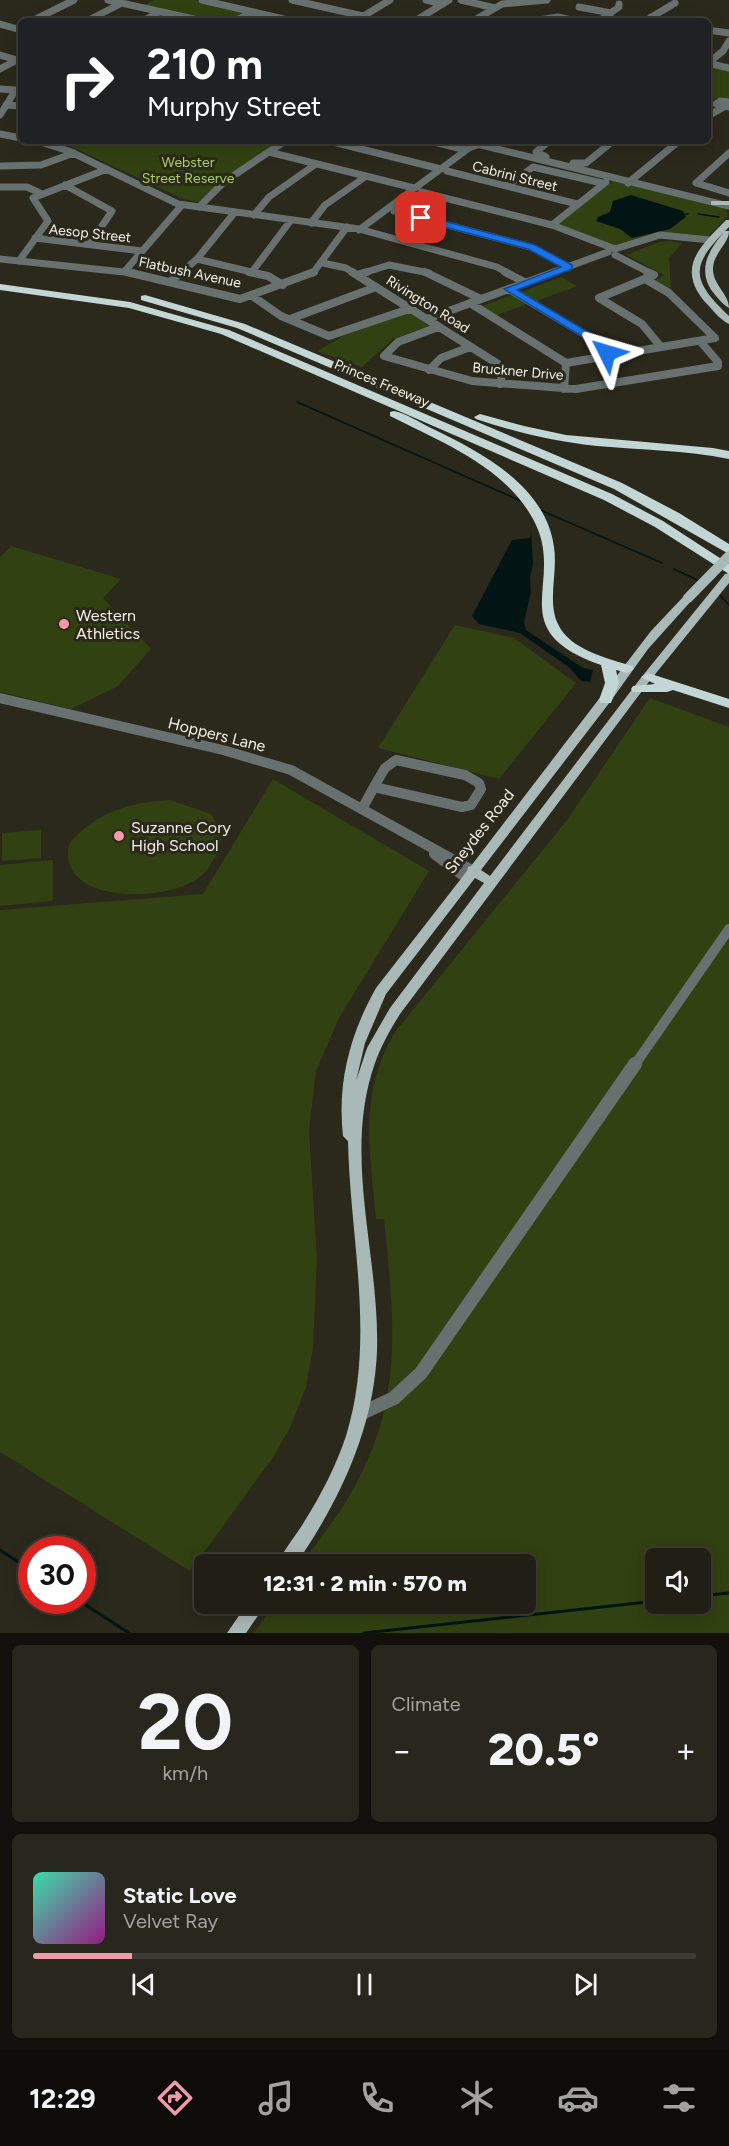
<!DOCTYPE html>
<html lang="en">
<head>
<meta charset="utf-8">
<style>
	:root { --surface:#201e15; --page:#28271e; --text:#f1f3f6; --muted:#a2a2a0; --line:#3d3c34; --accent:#f39aa8 }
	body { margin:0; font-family:Figtree,sans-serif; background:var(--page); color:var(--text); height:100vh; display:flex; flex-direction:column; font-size:22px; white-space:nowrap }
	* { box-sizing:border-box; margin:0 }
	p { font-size:20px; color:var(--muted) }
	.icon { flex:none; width:33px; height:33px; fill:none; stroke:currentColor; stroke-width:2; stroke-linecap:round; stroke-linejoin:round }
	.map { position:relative; height:1633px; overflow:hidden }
	.details { display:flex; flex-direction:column; gap:12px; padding:12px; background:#12100c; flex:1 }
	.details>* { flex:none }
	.top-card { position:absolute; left:18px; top:18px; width:693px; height:126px; border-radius:9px; box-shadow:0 3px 15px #0003,0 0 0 2px var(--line); background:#202124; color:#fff; overflow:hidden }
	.fabs { position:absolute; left:645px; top:1548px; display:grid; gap:12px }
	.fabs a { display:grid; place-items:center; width:66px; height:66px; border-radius:9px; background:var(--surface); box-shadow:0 3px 15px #0003,0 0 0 2px var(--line); font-size:30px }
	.speed { position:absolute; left:18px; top:1536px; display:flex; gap:12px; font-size:30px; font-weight:700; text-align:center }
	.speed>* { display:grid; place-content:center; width:78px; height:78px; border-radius:50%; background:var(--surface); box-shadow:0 3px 15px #0003,0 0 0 2px var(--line); line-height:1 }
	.speed .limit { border:9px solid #d22; background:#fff; color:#111 }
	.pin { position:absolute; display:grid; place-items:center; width:51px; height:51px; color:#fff; margin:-26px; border-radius:12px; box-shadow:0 3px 9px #0006 }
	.me { position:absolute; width:66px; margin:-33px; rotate:310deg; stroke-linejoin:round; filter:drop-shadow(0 0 4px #0008) }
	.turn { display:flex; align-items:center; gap:21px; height:126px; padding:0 30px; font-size:27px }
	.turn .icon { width:78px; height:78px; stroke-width:2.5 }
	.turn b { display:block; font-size:42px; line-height:51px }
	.big { font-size:45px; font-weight:800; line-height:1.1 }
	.details .widget { flex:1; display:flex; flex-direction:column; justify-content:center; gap:9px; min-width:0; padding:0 21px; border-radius:9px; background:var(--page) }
	.details .dial { align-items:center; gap:0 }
	.dial b { font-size:78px; line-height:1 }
	.song { display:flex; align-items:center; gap:18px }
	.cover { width:72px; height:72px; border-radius:9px; background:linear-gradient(135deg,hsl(160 70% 55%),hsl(310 70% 35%)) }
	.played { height:6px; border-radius:3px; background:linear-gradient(90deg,var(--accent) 15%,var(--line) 15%) }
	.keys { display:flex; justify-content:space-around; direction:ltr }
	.heat { display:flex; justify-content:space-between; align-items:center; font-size:33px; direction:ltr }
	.details .tiles { flex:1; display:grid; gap:12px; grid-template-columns:1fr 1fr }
	.widget:last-child { grid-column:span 2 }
	.trip { position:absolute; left:194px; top:1554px; width:342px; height:60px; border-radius:9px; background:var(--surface); box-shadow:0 3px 15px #0003,0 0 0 2px var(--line); font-weight:800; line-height:60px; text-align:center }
	.tabs { display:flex; height:96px; justify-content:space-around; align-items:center; background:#0d0c08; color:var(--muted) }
	.tabs .icon { width:42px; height:42px }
	.tabs .on { color:var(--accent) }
	.tabs b { font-size:27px; color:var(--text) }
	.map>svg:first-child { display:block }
	.green { fill:#324111; fill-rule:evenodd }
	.water { fill:#031414 }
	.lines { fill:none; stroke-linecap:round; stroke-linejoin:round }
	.stream-far1 { stroke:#031414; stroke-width:1.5 }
	.stream { stroke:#031414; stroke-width:3 }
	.minor-far3 { stroke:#687070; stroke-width:7 }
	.minor-far2 { stroke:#687070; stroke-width:8 }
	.minor-far1 { stroke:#687070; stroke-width:10 }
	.minor { stroke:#687070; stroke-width:14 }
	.major { fill:#a9b9b8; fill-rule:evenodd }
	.highway { fill:#c2d6d5; fill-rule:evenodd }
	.major-bridge { stroke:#a9b9b8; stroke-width:10 }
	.route { fill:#1a73e8; stroke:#114b97; stroke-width:1.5 }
	.poi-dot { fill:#f39aa8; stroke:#2b281c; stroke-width:2 }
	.labels { text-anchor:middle; stroke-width:6; stroke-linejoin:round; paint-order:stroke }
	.far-park-label { font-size:14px; fill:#a9d159; stroke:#2b281c }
	.far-street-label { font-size:14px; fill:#f2f0e8; stroke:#2b281c }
	.poi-label { font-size:16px; fill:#f2f0e8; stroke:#2b281c; text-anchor:start }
	.street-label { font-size:16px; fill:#f2f0e8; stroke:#2b281c }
</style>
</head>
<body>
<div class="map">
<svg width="729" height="1633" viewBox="0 0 729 1633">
	<rect width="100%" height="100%" fill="#2b281c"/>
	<path class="green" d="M155 0H195L245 13C214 30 177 14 144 5Z
		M708 66 729 69V98L708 99Z
		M59 141H281L219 182 199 202 183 199Z
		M613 181 726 208 728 216 705 240 674 235 615 248 559 226 558 223Z
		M670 241 682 243 669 258 671 290 654 281 664 275 626 255 659 242Z
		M561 277 577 286 537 301 521 292Z
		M512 295 527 304 497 315 482 306Z
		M408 313 429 326 393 339 362 367 317 351 345 335Z
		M11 546 121 579 103 598 151 649 118 686 71 709 0 692V557Z
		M455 625 514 638 576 683 499 779 378 748Z
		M650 698 729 727V1633H254L274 1604H525V1564H301C318 1541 337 1518 351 1493 405 1399 394 1321 384 1219H376C370 1150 358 1095 395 1032L567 820ZM656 1558H700V1604H656Z
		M273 779 429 871 339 1018 316 1071 309 1129 317 1261 313 1348 306 1387 290 1428 272 1459 190 1571 0 1452V910L203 894Z
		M170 800 211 814C214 820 220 827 221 835 222 843 219 850 215 857 212 863 207 871 201 876 170 903 56 906 69 844 95 812 131 802 170 800Z
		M41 830V858L2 861V833Z
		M53 860V901L0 906V865Z"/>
	<path class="water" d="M631 195 683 211 686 217 670 229 632 238 620 229 596 221 598 217 610 212 613 201Z
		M531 530 533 564 530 577 531 592 524 622 526 630 583 668 593 670 590 682 581 681 570 668 520 633 479 624 472 616 512 540 530 538Z"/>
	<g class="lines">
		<path class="stream-far1" d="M685 214H688
			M698 214 719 217
			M297 402 521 501
			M538 509 662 563
			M674 569 699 581
			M718 593 729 605"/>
		<path class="stream" d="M0 1550 32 1571
			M700 1596 729 1593
			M78 1600 129 1633
			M364 1633 656 1601"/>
		<path class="minor-far3" d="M108 0 198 20
			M202 0 292 21
			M292 0 363 16
			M426 0 443 4
			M461 0 495 8
			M579 7 611 13
			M651 17 668 21
			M357 20 390 0
			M32 21 74 0
			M87 21 122 3
			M143 21 159 12
			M235 21 253 12
			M415 21 449 0
			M473 21 502 4 547 0
			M532 21 558 17 576 21
			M599 21 619 7V4
			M645 21 675 3
			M0 24 21 30
			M708 30 729 33
			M0 55 17 60
			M708 63 723 51 729 41
			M708 63 729 68
			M0 69 21 58
			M0 89 16 90
			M729 102 720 101 716 104 729 107
			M6 105 21 106
			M0 115 15 91 21 87
			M708 116 724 107
			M0 134 21 138
			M37 141 69 151 178 204 359 229 497 267 508 273
			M329 141 441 169
			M430 141 466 150
			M465 141 729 206
			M269 152 414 188
			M729 153 696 183 729 193
			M546 157 536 152 549 141
			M573 163H586L613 141
			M0 166 41 165 74 153
			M447 171 577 204
			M628 183 679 141
			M65 185 112 211 90 244
			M507 186 533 167 602 183
			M0 187H27L42 194
			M415 188 469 148 479 144
			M421 192 552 225 615 249
			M199 207 224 182 285 141
			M394 211 531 247 569 267
			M254 215 269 197 316 164
			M311 223 325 205 365 177
			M552 225 606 182
			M359 230 411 191
			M35 238 142 251
			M615 249 660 235 710 240
			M615 255 650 273
			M0 259 133 273
			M197 259 256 273
			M19 261 48 221 33 198 107 169
			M323 263 346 268 354 273
			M125 271 182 205
			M252 272 291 220
			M181 273 197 259 235 212
			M313 273 347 227
			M363 273 389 265 429 273
			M551 273 608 252"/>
		<path class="minor-far2" d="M127 272 240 299 314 272
			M249 272 268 276 283 285
			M352 272 498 364 503 371 500 384
			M425 272 481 299
			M505 272 526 283
			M647 272 654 275 599 298 642 324 661 347
			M357 275 367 272
			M170 282 182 272
			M509 289 596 341 609 356
			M251 295 281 316 329 336 409 309
			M470 303 566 363 564 389
			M290 319 376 287
			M427 319 555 272
			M438 327 398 342 384 356 472 381 576 389 718 366V362L700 341
			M566 363 715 338 669 293 645 279
			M429 370 441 358 470 347"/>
		<path class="minor-far1" d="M0 698 223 750 291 770 472 870
			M396 760 465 775 479 783 481 789 471 805 462 807 374 787 385 768Z
			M362 809 374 787
			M434 854 466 878
			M634 1066 729 929"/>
		<path class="minor" d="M360 1414 394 1398 421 1373 635 1064"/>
		<path class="major" d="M711 201H729V205H711Z
			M726 220H729V227C691 265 689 278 729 316V324C720 320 712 309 705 302 676 267 700 247 726 220Z
			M725 231H729C729 244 713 253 713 269 713 285 729 294 729 308 722 304 717 297 712 291 697 269 709 249 725 231Z
			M729 573V583L648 683 400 1014C390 1030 381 1046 375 1063 342 1156 380 1256 377 1351 374 1429 339 1502 296 1564H278C283 1550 296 1536 304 1522 321 1495 336 1466 346 1436 376 1339 350 1240 348 1141L343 1136C337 1083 350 1034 376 988L467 871 468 867 471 866 651 631 684 596H692L693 598 692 600 648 649 610 702 481 870 490 876 640 679 725 574ZM475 878 484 883 390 1008 367 1048 356 1081 365 1043 386 994Z
			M247 1604H266L246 1633H227Z"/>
		<path class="highway" d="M0 284 130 302 229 330 612 494 663 521 729 564V574L655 527 604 500 221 334 129 308 0 290Z
			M145 295 245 324 622 483 679 513 729 544V554L614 489 237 328 141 300V296Z
			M394 411C407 414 419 422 431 428 481 452 546 486 554 547 558 572 547 602 558 624 570 650 607 658 632 666L634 669 627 673 616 670 619 683 611 703H601L599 700 605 683 601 665C499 629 568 582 533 519 504 466 441 442 390 416V412Z
			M480 414 524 426 566 435 713 448 729 451V459C685 450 641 450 597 446 555 442 515 432 476 419L474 417Z
			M648 673 729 699V708L673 690 667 692H633L631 689 633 686 655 684 641 677Z"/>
		<path class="major-bridge" d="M688 598 729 556"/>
	</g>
	<path class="route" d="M421 215 535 245 572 265V269L517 290 600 339 612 353 611 355H604L593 343 504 289 561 267 528 249 418 220V216Z"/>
	<g class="poi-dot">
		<circle cx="64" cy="624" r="6"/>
		<circle cx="119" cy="836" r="6"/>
	</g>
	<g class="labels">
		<g class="far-park-label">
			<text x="188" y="167">Webster<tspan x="188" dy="16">Street Reserve</tspan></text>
		</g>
		<g class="far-street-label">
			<text transform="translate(515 176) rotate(14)" y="5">Cabrini Street</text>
			<text transform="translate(90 233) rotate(6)" y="5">Aesop Street</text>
			<text transform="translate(190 272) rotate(12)" y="5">Flatbush Avenue</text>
			<text transform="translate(428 304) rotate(32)" y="5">Rivington Road</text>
			<text transform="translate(518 371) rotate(5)" y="5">Bruckner Drive</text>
			<text transform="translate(382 383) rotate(23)" y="5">Princes Freeway</text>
		</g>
		<g class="poi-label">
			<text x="76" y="621">Western<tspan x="76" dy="18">Athletics</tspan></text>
			<text x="131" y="833">Suzanne Cory<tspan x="131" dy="18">High School</tspan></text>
		</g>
		<g class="street-label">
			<text transform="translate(217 734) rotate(14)" y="6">Hoppers Lane</text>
			<text transform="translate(479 831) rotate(-52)" y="6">Sneydes Road</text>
		</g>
	</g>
</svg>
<div class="fabs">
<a><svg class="icon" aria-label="sound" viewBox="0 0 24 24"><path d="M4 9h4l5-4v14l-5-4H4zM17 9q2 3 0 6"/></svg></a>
</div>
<div class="speed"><div class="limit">30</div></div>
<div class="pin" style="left:421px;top:218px;background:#d93025"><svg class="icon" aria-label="arrive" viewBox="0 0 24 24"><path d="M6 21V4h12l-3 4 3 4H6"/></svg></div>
<svg class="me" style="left:607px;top:353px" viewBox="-20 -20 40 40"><path d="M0-17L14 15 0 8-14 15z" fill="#1a73e8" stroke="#fff" stroke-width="4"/></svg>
<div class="trip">12:31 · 2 min · 570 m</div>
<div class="top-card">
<div class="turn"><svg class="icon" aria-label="right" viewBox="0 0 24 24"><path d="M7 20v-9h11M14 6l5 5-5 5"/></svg><div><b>210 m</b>Murphy Street</div></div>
</div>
</div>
<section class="details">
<div class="tiles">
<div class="widget dial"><b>20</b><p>km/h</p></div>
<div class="widget"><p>Climate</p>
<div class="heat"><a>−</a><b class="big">20.5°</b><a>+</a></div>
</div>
<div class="widget">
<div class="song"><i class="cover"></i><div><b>Static Love</b><p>Velvet Ray</p></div></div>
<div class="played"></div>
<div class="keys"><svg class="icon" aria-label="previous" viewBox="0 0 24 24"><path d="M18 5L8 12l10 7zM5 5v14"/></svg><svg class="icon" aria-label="pause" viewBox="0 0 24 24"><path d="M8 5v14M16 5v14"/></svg><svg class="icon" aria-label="next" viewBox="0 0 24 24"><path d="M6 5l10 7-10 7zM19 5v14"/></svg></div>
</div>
</div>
</section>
<nav class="tabs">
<b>12:29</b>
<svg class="icon on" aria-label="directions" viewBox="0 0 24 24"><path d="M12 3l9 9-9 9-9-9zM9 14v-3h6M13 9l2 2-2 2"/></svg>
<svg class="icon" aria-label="music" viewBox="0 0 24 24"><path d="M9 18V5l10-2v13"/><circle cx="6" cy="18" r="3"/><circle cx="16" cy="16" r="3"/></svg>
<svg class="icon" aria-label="phone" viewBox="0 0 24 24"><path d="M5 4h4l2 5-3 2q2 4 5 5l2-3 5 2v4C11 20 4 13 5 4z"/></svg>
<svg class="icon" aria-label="climate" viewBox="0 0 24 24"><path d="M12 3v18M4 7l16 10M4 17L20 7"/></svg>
<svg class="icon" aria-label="car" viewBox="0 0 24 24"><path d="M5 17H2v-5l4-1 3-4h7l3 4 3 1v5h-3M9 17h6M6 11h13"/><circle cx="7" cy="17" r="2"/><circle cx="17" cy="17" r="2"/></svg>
<svg class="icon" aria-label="filters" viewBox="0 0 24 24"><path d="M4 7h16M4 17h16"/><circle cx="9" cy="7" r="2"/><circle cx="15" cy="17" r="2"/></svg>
</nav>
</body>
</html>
